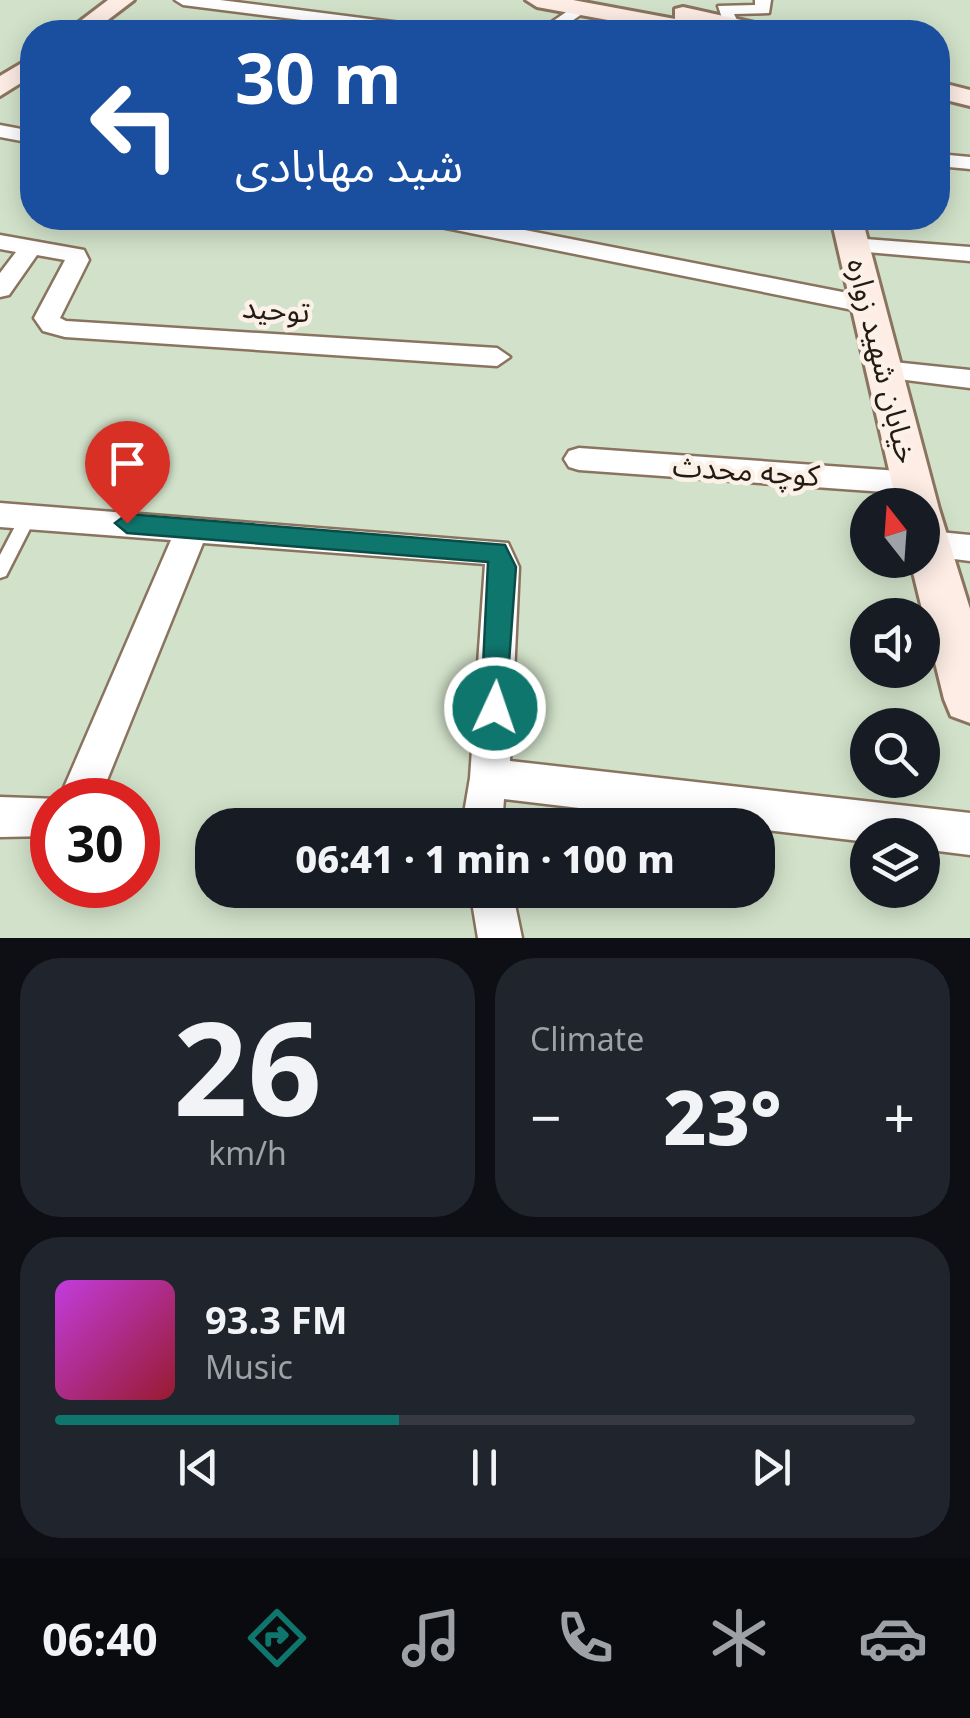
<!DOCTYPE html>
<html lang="en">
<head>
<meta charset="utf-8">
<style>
	:root { --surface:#171b24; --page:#20242c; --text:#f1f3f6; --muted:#9ea1a6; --line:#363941; --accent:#0f766e }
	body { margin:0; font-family:"Noto Sans","Noto Sans Arabic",sans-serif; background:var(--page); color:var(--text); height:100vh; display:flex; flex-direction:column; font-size:38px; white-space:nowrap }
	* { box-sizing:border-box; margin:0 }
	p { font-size:32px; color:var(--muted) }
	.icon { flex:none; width:55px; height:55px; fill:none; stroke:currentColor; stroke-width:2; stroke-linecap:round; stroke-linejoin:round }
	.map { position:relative; height:938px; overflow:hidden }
	.side { display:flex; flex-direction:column; gap:20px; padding:20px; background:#0d0f14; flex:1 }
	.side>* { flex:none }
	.banner { position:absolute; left:20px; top:20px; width:930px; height:210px; border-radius:40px; box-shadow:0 5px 25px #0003; background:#1a4fa0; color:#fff; overflow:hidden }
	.needle { width:65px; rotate:343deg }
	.fabs { position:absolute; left:850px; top:488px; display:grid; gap:20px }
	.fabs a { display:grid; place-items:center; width:90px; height:90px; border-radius:50%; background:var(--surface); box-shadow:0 5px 25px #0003; font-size:50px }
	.speed { position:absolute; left:30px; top:778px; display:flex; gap:20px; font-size:50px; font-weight:700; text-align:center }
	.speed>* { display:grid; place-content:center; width:130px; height:130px; border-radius:50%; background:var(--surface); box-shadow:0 5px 25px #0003; line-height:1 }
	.speed .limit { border:15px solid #d22; background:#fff; color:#111 }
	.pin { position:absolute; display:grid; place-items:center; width:85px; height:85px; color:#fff; margin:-102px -42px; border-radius:50% 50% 50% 0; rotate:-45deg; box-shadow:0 0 10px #0007 }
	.pin .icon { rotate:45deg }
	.me { position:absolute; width:110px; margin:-55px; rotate:3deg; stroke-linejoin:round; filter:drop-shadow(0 0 8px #0008) }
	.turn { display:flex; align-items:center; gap:35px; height:210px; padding:0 50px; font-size:45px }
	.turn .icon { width:130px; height:130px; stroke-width:2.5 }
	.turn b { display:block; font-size:70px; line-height:85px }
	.big { font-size:75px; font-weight:800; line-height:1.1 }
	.side .card { flex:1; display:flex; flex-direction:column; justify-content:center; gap:15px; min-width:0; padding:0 35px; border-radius:40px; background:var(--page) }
	.side .dial { align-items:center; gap:0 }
	.dial b { font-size:130px; line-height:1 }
	.song { display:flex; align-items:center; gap:30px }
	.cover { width:120px; height:120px; border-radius:15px; background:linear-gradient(135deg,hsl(290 70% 55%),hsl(350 70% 35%)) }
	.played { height:10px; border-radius:5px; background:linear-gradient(90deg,var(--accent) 40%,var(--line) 40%) }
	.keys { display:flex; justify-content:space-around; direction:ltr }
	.heat { display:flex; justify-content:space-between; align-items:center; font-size:55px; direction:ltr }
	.side .tiles { flex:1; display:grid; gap:20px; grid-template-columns:1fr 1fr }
	.card:last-child { grid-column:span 2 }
	.trip { position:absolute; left:195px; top:808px; width:580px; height:100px; border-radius:40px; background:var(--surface); box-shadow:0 5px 25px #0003; font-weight:800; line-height:100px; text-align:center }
	.tabs { display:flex; height:160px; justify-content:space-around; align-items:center; background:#090b0e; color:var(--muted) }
	.tabs .icon { width:70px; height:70px }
	.tabs .selected { color:var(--accent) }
	.tabs b { font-size:45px; color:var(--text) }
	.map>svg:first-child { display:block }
	.green { fill:#d2e2ca; fill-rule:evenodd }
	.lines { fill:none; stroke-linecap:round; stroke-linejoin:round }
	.lane-casing { stroke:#8a745f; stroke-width:5 }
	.street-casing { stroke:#8a745f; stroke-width:5 }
	.secondary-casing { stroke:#8a745f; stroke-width:6 }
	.lane { fill:#fff; fill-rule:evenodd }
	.street { fill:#fff; fill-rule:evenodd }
	.secondary { fill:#fdede5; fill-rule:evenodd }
	.route { fill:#0f766e; stroke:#0a4d48; stroke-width:2.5 }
	.labels { text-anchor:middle; stroke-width:9; stroke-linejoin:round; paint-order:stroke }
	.street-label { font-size:30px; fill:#231a12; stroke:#fcf1e8 }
</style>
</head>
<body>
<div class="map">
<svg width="970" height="938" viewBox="0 0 970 938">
	<rect width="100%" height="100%" fill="#fcf1e8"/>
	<path class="green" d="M0 0H970V938H0ZM32 32H938V218H32ZM868 505H922V560H868ZM868 615H922V670H868ZM868 725H922V780H868ZM52 800H138V885H52ZM212 825H758V890H212ZM868 835H922V890H868Z"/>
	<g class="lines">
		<g class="lane-casing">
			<path id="lane" d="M28 511 34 513 36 517 6 576 0 578V555L22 513Z"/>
		</g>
		<g class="street-casing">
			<path id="street" d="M175 0H220L432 27 440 32H397L183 5Z
				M755 0H771L769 13 734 14 739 24 725 27 718 6 755 5Z
				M578 4 592 7 556 32H537Z
				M0 125 32 131V143L0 137Z
				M938 154 970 157V169L938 166Z
				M420 218H463L868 297 880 305 868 313 431 225Z
				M0 235 84 250 89 260 60 318 66 321 497 348 510 357 497 366 65 337 43 331 34 318 65 260 37 255 9 295 0 297V273L16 252 0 249Z
				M852 238 970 247V261L844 250V240Z
				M884 361 970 370V388L874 376 871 370Z
				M579 448 913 472 924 475 928 483 924 491 913 494 579 470 569 467 564 459 569 451Z
				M0 503 508 543 519 567 510 761 970 813V855L922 849V835H868V842L758 829V825H722L504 799 502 825H462L470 778 485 564 203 543 99 800H52V836L0 837V797L59 799 171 540 0 527Z
				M929 531 970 535V561L922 555V533Z
				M470 890H512L522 938H478Z"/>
		</g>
		<g class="secondary-casing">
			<path id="secondary" d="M108 0H134L92 32H66Z
				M526 0H573L675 19V9L683 7 773 27 777 32 717 28 719 32H673L537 7Z
				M32 57V76L0 96V76Z
				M938 82 970 90V106L938 98Z
				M831 218H862L939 509 970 609V723L951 716 944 699 910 560H922V505H897Z"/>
		</g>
		<use href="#lane" class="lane"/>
		<use href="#street" class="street"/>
		<use href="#secondary" class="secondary"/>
	</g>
	<path class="route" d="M127 514 505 545 516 567 505 717 495 721 485 717 481 708 488 562 127 533 115 523Z"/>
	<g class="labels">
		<g class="street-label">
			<text transform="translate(276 310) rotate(4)" y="10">توحید</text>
			<text transform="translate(882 361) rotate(76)" y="10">خیابان شهید زواره</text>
			<text transform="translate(746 471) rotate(4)" y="10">کوچه محدث</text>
		</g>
	</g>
</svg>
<div class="fabs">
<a><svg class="needle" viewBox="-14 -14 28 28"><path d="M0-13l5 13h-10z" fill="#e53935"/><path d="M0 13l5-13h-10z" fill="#9ea1a6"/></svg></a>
<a><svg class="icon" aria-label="sound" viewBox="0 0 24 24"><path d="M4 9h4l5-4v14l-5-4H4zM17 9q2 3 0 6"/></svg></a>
<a><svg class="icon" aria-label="search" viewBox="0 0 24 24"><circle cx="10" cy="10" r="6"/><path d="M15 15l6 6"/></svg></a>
<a><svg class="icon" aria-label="layers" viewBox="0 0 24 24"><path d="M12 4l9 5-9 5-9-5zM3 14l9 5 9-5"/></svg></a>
</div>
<div class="speed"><div class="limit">30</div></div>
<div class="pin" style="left:127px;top:523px;background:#d93025"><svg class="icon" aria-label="arrive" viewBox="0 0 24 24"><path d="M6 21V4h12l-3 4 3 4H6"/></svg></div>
<svg class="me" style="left:495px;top:708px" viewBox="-20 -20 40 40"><circle r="17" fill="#0f766e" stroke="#fff" stroke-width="3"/><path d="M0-11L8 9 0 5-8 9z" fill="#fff"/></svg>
<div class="trip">06:41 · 1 min · 100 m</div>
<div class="banner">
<div class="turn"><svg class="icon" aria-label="left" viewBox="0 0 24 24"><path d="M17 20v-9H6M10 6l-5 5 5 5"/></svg><div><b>30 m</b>شید مهابادی</div></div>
</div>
</div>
<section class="side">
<div class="tiles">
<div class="card dial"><b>26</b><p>km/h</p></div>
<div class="card"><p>Climate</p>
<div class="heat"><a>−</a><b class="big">23°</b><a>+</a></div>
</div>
<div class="card">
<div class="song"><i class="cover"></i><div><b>93.3 FM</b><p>Music</p></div></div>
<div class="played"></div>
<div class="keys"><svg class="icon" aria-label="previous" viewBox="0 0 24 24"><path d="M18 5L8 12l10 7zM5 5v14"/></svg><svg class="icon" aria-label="pause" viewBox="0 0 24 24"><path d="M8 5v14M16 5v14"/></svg><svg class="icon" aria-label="next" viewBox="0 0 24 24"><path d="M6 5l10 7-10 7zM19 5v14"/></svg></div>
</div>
</div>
</section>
<nav class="tabs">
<b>06:40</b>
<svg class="icon selected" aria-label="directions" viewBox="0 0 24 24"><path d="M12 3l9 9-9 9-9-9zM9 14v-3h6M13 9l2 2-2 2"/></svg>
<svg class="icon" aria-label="music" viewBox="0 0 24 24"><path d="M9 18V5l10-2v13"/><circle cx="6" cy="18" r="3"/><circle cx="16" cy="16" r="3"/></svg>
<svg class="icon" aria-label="phone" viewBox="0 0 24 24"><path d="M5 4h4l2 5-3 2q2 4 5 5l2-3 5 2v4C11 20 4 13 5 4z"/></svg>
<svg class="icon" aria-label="climate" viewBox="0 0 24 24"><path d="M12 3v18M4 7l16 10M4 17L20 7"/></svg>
<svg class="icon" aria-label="car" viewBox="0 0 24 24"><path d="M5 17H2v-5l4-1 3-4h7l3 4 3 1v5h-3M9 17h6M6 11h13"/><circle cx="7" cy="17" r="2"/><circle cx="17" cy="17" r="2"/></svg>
</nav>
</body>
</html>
